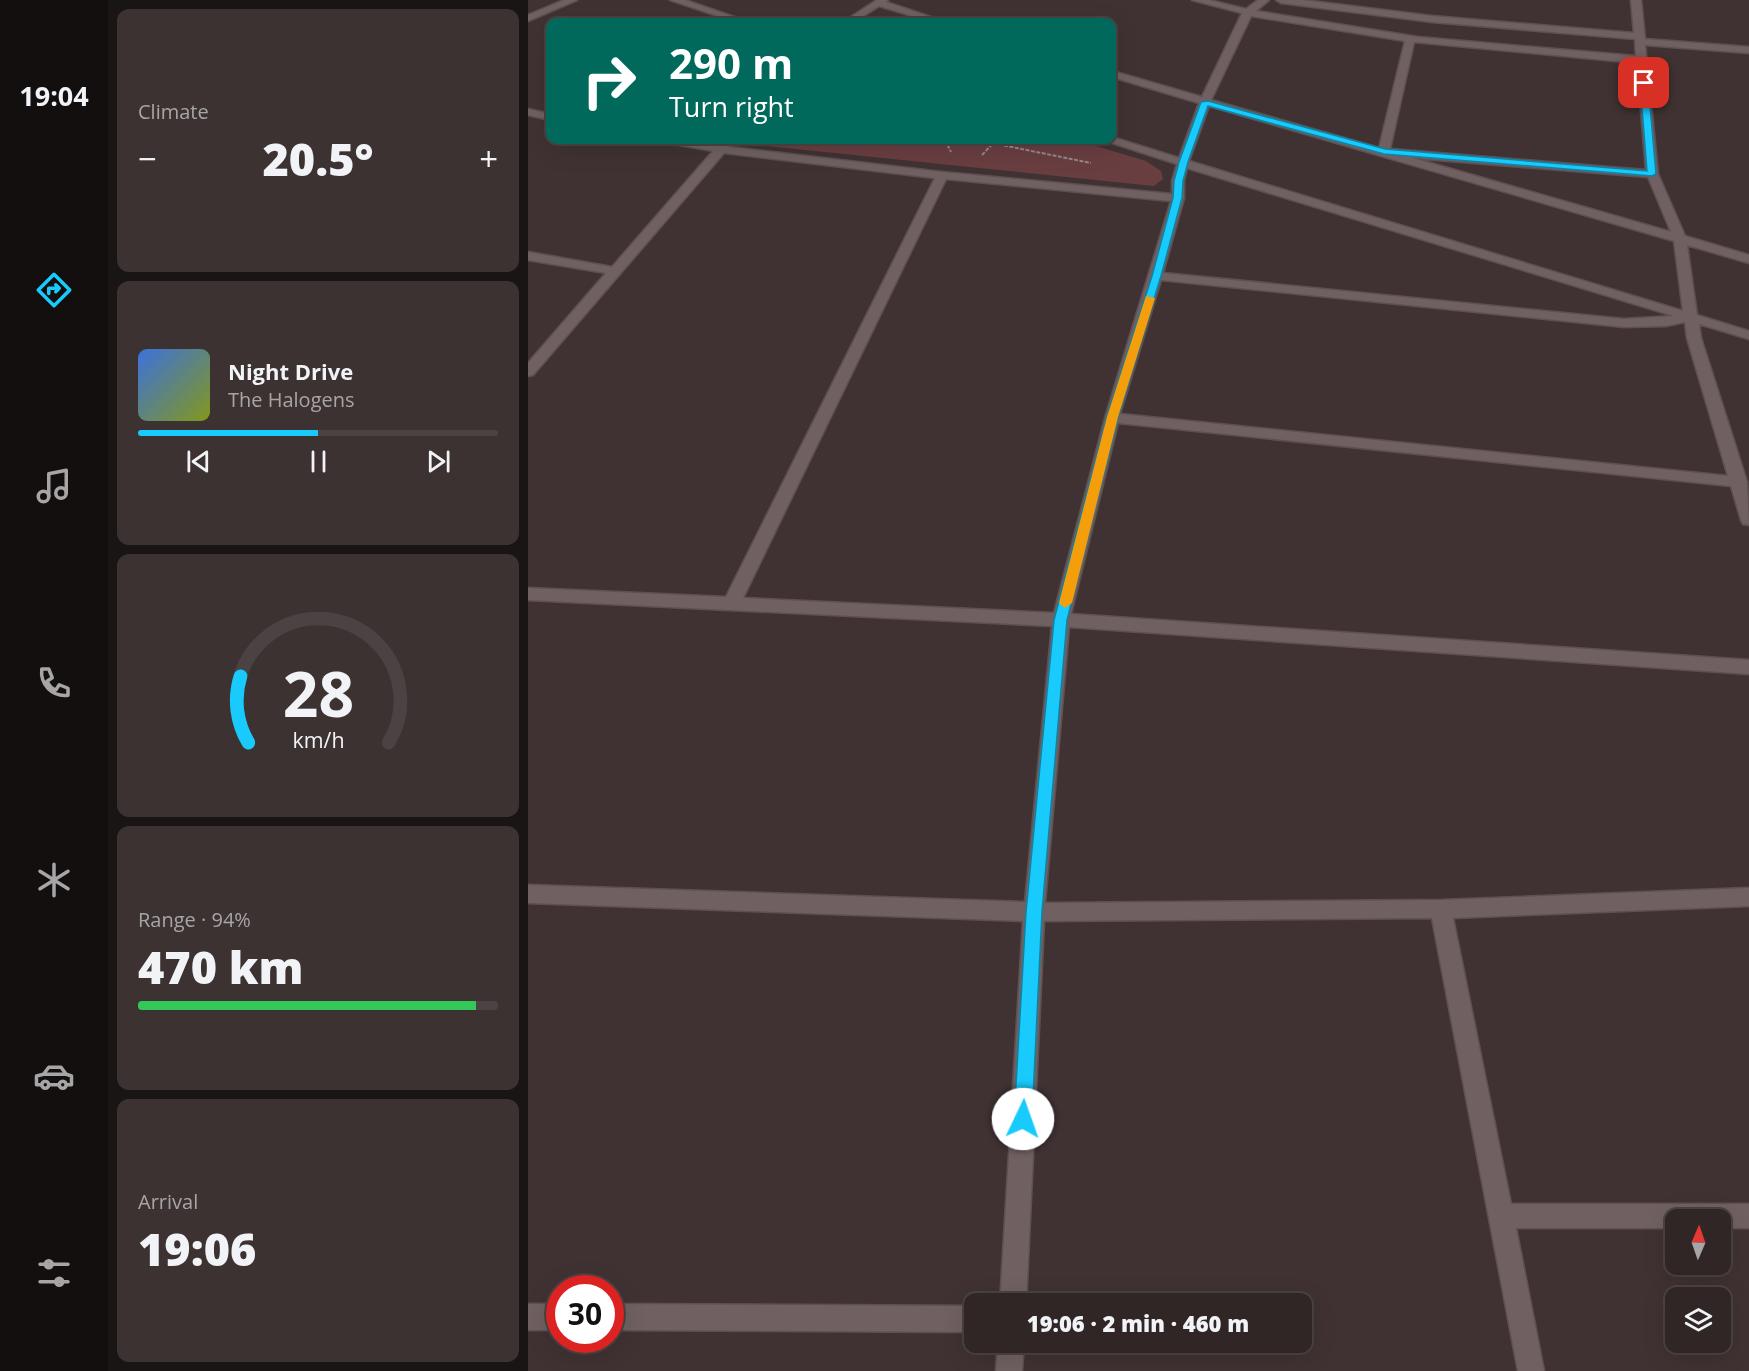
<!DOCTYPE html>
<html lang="en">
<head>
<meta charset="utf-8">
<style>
	:root { --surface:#302626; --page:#3c3232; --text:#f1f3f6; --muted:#a8a5a7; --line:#4b4343; --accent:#19cafc }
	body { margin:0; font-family:"Open Sans",sans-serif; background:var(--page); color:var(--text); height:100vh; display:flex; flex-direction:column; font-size:22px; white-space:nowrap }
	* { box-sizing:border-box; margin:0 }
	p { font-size:20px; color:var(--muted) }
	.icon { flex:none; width:33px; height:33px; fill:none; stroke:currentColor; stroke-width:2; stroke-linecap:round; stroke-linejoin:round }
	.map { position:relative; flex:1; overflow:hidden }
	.sheet { display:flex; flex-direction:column; gap:9px; padding:9px; background:#1a1515; width:420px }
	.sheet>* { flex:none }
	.banner { position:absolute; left:18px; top:18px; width:570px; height:126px; border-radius:12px; box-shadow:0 6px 24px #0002,0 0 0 2px var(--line); background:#00695c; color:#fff; overflow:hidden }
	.needle { width:39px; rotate:2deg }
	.fabs { position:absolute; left:1137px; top:1209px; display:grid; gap:12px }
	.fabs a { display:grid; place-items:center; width:66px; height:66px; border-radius:12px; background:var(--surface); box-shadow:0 6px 24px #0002,0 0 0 2px var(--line); font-size:30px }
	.speed { position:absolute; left:18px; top:1275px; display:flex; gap:12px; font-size:30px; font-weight:700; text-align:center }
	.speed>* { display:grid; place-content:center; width:78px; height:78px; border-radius:50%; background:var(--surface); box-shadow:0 6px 24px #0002,0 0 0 2px var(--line); line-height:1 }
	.speed .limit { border:9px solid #d22; background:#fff; color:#111 }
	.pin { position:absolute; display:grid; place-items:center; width:51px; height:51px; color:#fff; margin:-26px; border-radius:12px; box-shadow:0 3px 9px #0006 }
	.me { position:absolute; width:66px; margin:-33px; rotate:3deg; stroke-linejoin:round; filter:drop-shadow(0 0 4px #0008) }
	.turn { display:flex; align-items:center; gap:21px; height:126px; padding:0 24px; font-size:27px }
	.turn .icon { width:78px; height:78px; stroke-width:2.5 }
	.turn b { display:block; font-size:42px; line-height:51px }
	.big { font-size:45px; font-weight:800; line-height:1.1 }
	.sheet .tile { flex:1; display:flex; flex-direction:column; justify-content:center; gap:9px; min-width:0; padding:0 21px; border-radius:12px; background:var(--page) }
	.sheet .dial { align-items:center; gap:0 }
	.dial svg { height:156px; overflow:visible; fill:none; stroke:var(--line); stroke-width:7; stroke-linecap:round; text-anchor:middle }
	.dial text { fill:var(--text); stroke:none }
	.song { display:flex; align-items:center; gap:18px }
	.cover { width:72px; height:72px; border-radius:9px; background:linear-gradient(135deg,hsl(220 70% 55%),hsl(70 70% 35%)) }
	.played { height:6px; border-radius:3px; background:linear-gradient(90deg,var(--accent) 50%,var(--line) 50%) }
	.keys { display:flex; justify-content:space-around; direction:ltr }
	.heat { display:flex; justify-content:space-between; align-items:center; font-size:33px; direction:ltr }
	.charge { height:9px; border-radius:4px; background:linear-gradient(90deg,#34c759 94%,var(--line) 0) }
	.trip { position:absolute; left:436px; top:1293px; width:348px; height:60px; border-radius:12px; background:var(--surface); box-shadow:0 6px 24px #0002,0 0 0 2px var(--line); font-weight:800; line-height:60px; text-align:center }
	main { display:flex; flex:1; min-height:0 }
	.tab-bar { display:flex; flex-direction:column; width:108px; justify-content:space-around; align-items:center; background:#130f0f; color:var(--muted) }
	.tab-bar .icon { width:42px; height:42px }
	.tab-bar .on { color:var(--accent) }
	.tab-bar b { font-size:27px; color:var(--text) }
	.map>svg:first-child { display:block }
	.green { fill:#693e41 }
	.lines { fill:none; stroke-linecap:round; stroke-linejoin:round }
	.street-casing { stroke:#5c5050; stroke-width:3 }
	.path { stroke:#938888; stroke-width:2; stroke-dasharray:4 1.5; stroke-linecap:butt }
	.street { fill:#706061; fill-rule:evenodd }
	.route { fill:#19cafc; stroke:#1083a4; stroke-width:1.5 }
	.slow { fill:#f59e0b }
</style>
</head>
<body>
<main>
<nav class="tab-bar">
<b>19:04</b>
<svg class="icon on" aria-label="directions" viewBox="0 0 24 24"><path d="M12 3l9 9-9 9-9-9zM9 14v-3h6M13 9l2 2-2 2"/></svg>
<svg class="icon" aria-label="music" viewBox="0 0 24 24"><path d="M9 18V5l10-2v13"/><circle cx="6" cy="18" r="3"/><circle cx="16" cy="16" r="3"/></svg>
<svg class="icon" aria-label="phone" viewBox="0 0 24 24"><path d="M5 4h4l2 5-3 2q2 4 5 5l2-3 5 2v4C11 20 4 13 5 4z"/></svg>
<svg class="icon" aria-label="climate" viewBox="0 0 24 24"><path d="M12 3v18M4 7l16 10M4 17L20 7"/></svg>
<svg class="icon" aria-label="car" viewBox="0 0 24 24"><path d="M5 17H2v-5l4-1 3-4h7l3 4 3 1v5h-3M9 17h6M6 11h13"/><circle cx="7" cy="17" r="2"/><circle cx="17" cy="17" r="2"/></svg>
<svg class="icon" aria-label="filters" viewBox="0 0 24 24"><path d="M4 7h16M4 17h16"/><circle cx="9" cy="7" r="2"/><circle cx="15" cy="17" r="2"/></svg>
</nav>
<section class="sheet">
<div class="tile"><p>Climate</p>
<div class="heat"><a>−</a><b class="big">20.5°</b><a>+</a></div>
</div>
<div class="tile">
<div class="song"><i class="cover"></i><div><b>Night Drive</b><p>The Halogens</p></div></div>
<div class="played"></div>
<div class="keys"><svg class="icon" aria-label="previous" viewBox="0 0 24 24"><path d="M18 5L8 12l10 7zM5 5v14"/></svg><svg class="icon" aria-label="pause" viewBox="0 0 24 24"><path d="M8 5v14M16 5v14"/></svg><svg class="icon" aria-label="next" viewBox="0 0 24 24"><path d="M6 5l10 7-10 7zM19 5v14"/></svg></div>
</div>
<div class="tile dial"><svg viewBox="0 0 100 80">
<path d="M14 69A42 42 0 1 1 86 69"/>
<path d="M14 69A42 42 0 0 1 10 35" stroke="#19cafc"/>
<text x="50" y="56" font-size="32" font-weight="700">28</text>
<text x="50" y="72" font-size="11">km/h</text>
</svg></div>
<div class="tile"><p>Range · 94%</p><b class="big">470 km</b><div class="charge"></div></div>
<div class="tile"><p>Arrival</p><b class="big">19:06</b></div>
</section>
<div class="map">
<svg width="1221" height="1371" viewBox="0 0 1221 1371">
	<rect width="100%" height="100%" fill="#403233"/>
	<path class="green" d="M234 140H548L618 161 633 171 635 179 626 186 229 145Z"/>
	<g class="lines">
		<g class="street-casing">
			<path id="street" d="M36 0H49L0 21V15Z
				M142 0H157L221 22H208Z
				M349 0H360L358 2 418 22H404L351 6 326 22H315Z
				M664 0H681L718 9 730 0H741L728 11 890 37 1108 56 1107 39 904 22 753 3 748 0H775L904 16 1106 33 1103 0H1113L1117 39 1221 47V53L1117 45 1130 174 1157 236 1221 255V263L1159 245 1169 315 1221 331V339L1171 324 1173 338 1219 482 1221 525 1215 524 1213 520 1203 486 590 423 543 614 1221 660V674L541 627 517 903 913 900 1221 888V906L925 918 983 1204H1221V1228H1192V1220H1148V1228H988L1016 1371H990L904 918 516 921 498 1304H472L495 921 0 903V885L497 902 524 626 0 600V588L198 597 407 178 196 153 5 375 0 376V363L78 273 0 260V252L84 267 185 151 141 143 136 140H157L190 145 195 140H202L205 142 201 147 414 172 644 194V181L649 164 575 140H584V137L651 158 671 103 584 77V71L674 97 714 13ZM723 16 877 41 851 148 683 100ZM886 42 1109 63 1118 170 862 149ZM681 106 1146 241 1155 311 661 161ZM885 158 1120 177 1143 232ZM659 168 1146 316 1096 319 635 273 656 198V181ZM418 179 643 201 577 418 526 613 215 598ZM633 280 1096 327 1138 326 1157 322 1159 338 1200 476 592 414Z
				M0 109 22 114V120L0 115Z
				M0 1304H32V1330H0Z
				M82 1304 447 1306V1332L82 1330Z
				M470 1342H496L494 1371H468Z"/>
		</g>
		<path class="path" d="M417 140 423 152
			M449 140 563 163
			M454 155 468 140"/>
		<use href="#street" class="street"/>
	</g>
	<path class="route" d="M1116 80 1120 83 1128 174 1124 176 856 154 680 106 660 162 655 181 654 198 633 276 590 417 539 620 514 912 504 1119 501 1126 495 1128 489 1126 486 1119 498 912 526 620 579 417 624 276 645 198 646 181 651 162 673 102 680 101 857 149 1119 171 1112 83Z"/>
	<path class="slow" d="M618 296 627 298 590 417 544 603 537 608 531 603 579 417Z"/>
</svg>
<div class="fabs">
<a><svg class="needle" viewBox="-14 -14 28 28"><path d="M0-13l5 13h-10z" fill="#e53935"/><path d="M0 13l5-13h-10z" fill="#a8a5a7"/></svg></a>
<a><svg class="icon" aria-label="layers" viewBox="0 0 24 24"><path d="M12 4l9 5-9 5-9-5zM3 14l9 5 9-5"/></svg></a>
</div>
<div class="speed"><div class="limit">30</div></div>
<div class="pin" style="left:1116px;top:83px;background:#d93025"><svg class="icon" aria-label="arrive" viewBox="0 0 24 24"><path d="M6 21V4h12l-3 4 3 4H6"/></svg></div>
<svg class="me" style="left:495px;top:1119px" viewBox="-20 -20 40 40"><circle r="19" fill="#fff"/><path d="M0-13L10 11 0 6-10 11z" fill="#19cafc"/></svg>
<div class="trip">19:06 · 2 min · 460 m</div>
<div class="banner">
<div class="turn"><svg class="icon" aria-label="right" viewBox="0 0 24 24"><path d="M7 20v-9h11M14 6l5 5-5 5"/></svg><div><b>290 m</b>Turn right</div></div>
</div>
</div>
</main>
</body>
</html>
